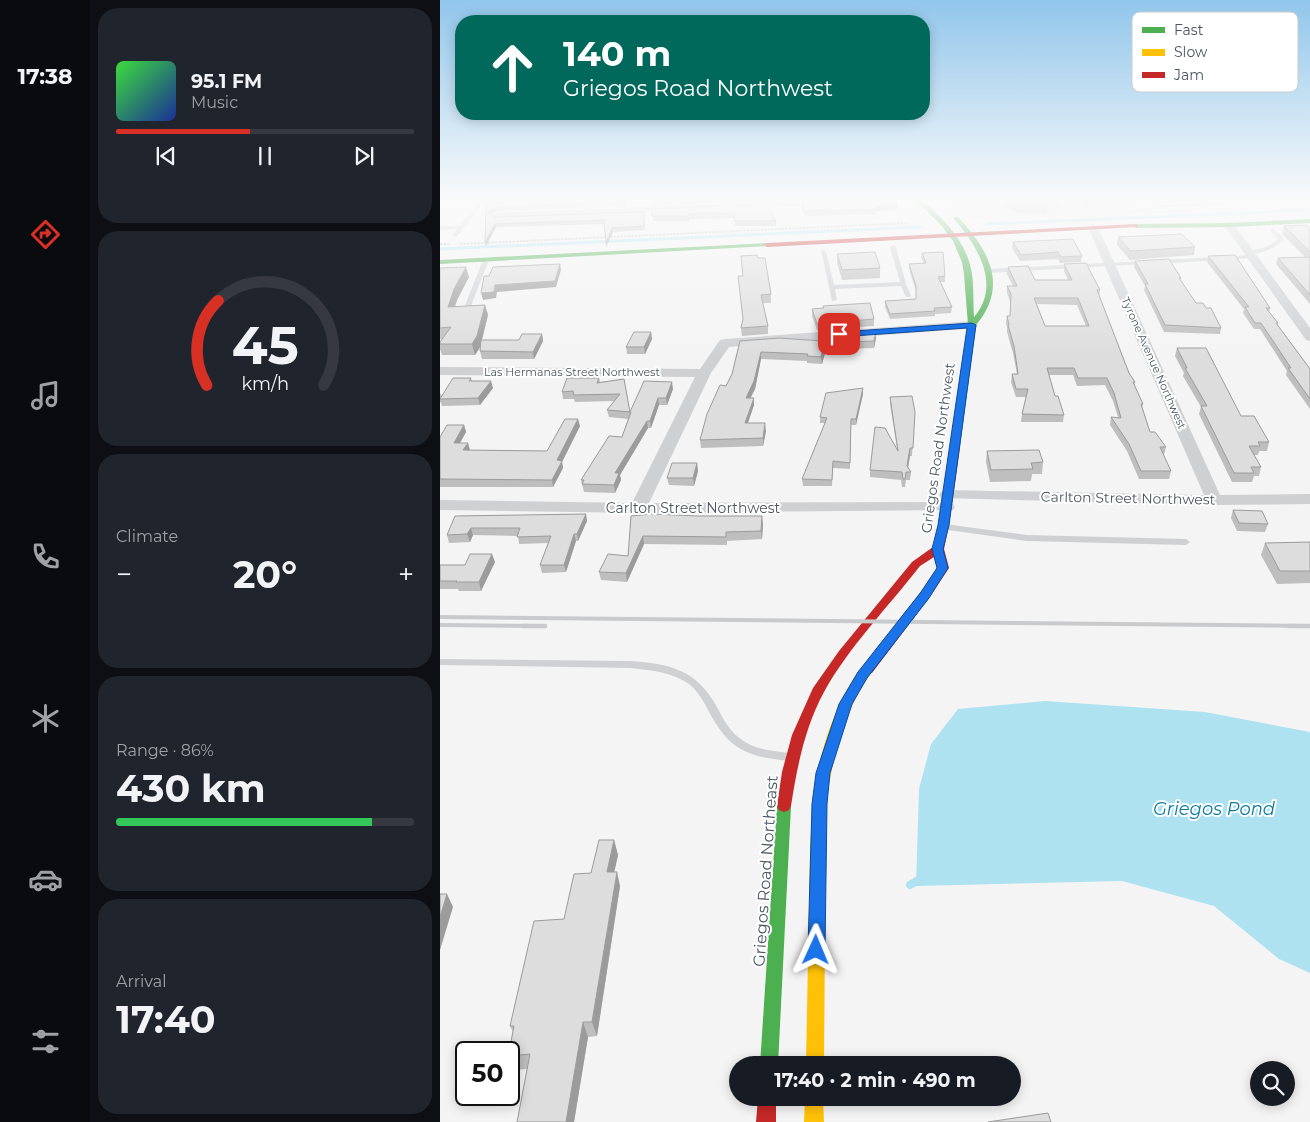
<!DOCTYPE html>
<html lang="en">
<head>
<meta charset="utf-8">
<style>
	:root { --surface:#171b24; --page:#20242c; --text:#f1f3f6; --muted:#9ea1a6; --line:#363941; --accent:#d93025 }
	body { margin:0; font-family:Montserrat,sans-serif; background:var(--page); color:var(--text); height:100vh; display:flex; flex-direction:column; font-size:19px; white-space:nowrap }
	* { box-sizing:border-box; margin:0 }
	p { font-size:16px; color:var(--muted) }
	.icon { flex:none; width:28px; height:28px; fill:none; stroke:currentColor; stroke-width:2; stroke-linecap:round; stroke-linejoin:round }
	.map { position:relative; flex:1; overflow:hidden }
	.details { display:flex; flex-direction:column; gap:8px; padding:8px; background:#0d0f14; width:350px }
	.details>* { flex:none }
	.banner { position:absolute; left:15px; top:15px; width:475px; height:105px; border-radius:20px; box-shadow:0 2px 12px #0003; background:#00695c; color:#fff; overflow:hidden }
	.controls { position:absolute; left:810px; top:1061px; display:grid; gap:10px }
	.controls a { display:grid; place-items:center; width:45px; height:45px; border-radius:50%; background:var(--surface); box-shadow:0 2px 12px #0003; font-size:25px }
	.speed { position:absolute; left:15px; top:1041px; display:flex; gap:10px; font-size:25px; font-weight:700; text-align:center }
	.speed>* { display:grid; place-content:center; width:65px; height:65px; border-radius:50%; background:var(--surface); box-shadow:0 2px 12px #0003; line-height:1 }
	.speed .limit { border:2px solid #111; border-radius:8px; background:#fff; color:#111 }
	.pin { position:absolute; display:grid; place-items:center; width:42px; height:42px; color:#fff; margin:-21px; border-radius:10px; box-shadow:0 2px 8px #0006 }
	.me { position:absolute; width:55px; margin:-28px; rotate:1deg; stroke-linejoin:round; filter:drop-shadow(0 0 4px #0008) }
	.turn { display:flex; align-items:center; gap:18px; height:105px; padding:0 25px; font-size:22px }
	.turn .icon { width:65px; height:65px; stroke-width:2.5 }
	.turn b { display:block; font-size:35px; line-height:42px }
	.big { font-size:38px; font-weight:700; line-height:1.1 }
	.details .widget { flex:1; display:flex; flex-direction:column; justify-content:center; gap:8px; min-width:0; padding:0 18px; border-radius:20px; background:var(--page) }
	.details .dial { align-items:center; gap:0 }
	.dial svg { height:130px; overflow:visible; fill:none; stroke:var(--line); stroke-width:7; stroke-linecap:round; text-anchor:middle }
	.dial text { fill:var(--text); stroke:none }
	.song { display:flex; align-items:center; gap:15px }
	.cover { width:60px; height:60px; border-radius:8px; background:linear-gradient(135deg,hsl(120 70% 55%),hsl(230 70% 35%)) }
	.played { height:5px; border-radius:2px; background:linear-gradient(90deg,var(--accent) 45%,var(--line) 45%) }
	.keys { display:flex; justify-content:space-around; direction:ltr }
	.heat { display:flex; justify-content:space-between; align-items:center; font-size:28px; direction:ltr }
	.charge { height:8px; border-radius:4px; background:linear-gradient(90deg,#34c759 86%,var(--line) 0) }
	.trip { position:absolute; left:289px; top:1056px; width:292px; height:50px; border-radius:25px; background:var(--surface); box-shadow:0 2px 12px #0003; font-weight:700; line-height:50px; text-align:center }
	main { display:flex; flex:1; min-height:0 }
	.tabs { display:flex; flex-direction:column; width:90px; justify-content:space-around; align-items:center; background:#090b0e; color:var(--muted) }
	.tabs .icon { width:35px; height:35px }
	.tabs .selected { color:var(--accent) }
	.tabs b { font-size:22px; color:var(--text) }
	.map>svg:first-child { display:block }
	.education { fill:#e6e5e6 }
	.water { fill:#aee2f0 }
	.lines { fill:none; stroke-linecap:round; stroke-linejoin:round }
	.stream-far1 { stroke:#aee2f0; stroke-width:3 }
	.stream { stroke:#aee2f0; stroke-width:8 }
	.path { stroke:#bcc7c4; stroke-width:2; stroke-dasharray:2.5 1; stroke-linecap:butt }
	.lane { fill:#ced0d2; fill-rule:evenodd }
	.street { fill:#ced0d2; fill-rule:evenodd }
	.fast { fill:#4caf50; fill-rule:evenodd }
	.slow { fill:#ffc107; fill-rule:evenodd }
	.jam { fill:#c62828; fill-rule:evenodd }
	.rail-far1 { stroke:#c9cacc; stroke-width:4 }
	.rail { stroke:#c9cacc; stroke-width:4.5 }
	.wall { fill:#bebebf; fill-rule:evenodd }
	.shaded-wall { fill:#9b9b9b }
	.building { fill:#ddddde; stroke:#9b9b9b; fill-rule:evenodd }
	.route { fill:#1a73e8; stroke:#114b97 }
	.labels { text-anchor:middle; stroke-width:4; stroke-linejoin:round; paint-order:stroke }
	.far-street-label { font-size:11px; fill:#4a5661; stroke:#fff }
	.street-label { font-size:14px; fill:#4a5661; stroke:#fff }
	.near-street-label { font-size:16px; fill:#4a5661; stroke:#fff }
	.near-water-label { font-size:18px; font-style:italic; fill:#0c7c9b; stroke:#fff }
	.key { fill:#fff; stroke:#c9ccd0; stroke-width:1 }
	.key-label { font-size:14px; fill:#4a5661 }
</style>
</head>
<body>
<main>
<nav class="tabs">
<b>17:38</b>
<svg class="icon selected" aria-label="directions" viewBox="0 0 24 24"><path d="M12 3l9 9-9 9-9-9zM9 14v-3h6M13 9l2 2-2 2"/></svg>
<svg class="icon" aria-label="music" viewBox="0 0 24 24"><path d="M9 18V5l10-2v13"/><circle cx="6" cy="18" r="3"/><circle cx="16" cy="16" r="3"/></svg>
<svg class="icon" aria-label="phone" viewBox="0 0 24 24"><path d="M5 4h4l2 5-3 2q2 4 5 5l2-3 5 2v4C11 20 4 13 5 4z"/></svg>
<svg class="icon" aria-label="climate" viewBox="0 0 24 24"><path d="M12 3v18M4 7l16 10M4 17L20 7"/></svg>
<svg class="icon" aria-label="car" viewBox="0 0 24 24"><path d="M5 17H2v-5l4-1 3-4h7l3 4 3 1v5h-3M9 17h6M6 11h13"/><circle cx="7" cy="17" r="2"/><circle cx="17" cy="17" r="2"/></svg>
<svg class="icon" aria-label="filters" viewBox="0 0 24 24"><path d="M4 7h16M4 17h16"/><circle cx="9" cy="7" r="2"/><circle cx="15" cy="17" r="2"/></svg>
</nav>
<section class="details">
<div class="widget">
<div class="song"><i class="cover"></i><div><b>95.1 FM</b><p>Music</p></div></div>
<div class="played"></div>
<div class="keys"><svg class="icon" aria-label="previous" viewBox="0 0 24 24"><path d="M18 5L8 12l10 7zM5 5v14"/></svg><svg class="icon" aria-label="pause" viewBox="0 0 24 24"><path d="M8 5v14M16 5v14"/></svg><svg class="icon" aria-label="next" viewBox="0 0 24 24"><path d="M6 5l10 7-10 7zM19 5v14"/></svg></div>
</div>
<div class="widget dial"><svg viewBox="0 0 100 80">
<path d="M14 69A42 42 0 1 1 86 69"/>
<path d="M14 69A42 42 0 0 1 21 17" stroke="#d93025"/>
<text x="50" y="56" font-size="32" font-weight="700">45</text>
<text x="50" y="72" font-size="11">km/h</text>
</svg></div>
<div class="widget"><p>Climate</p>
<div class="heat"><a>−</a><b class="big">20°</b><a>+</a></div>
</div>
<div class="widget"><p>Range · 86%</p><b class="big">430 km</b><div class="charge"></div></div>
<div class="widget"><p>Arrival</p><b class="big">17:40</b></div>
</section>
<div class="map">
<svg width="870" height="1122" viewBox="0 0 870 1122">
	<rect width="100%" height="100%" fill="#f4f4f4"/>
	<path class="education" d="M502 199H704V204L670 211 526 218Z"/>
	<path class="water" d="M605 701 765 712 870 732V973L839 959 774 906 682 881 476 886 479 789 491 744 518 709Z"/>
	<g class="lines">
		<path class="stream-far1" d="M547 224 870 210
			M0 249 480 227"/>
		<path class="stream" d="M470 885 480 879"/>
		<path class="path" d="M689 212 724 206 870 200
			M0 244H11
			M20 244 468 223"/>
		<path class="lane" d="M21 199H46L17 236 15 237 12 235 17 229 0 230V226H20L40 201 0 202V200Z
			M833 228 844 239C834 250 821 254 807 253V251C819 249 829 248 838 239L830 230Z
			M453 245 456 247 466 284 471 296 470 297H466L461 286 395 289 397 300 392 301 381 250 386 251 394 285 460 282 450 247Z
			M812 255 814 256V258L720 264 717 262 720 260Z
			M46 258 49 260 28 313 23 314 22 313 43 260Z
			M705 261 708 263 707 264 547 273 544 271 547 269Z
			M504 524 587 535 746 539 750 542 746 545 587 541 501 529 500 527 501 525Z
			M0 659 190 661C230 664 256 669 277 707 283 719 290 732 302 740 316 750 334 751 350 753L354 754 355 757 354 760C346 762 335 759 327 758 296 752 284 739 269 712 264 702 258 691 249 684 232 672 210 670 190 668L0 665Z"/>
		<path class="street" d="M395 199H459L454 202 56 219 51 216 56 213Z
			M789 222 793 223 870 328V341L866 340 784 225Z
			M653 224 658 227 780 495 870 494V504L774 505 501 498 499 495 501 492 507 490 764 495 648 227Z
			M532 321 536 322 538 325 536 328 289 347 271 373 209 503 507 502 513 504 515 507 513 510 198 513 0 510V500L192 503 255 377 0 375V367L260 369 280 340 285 339Z"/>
		<path class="fast" d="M474 199H480C504 219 527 241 532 274 534 288 533 303 534 317 562 285 537 245 514 219V217H518C549 250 569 286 536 325L520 447 515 450 510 447 528 325 524 274 522 262 513 241 501 225Z
			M870 219V223L789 227 696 228 693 226 696 224 789 223Z
			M327 243 329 244V246L0 264V260Z
			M344 800 349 802 351 806 338 1065H320L337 806 339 802Z"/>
		<path class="slow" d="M427 666 432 667 433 670C427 680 420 689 415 700 399 732 391 768 386 804L384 1065H366C367 1012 368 959 369 906 371 827 368 760 408 688 413 681 418 668 427 666Z
			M365 1098H383L384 1122H364Z"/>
		<path class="jam" d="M696 224 698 225V227L327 247 324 245 327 243Z
			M515 444 520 447 509 525 504 549 509 568 489 598 432 673H422L421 670 481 592 497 568 494 557 480 566C449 606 408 648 384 692 365 727 357 767 351 806L349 810 344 812 339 810 337 806 342 772 352 735 373 688 399 651 472 562 493 547 499 525 510 447Z
			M318 1098H336V1122H316Z"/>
		<path class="rail-far1" d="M0 617 870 626
			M0 625 105 626"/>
		<path class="rail" d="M82 626H105
			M849 626H870"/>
	</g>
	<path class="wall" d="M187 199 184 206 56 211 51 214 55 217 204 216 205 230 173 232 166 247 164 224 56 227 46 246 45 242 46 200Z
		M213 199H330V200L214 205Z
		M561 199H619L618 207H608L607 214 577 212 567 208 561 201Z
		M638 199H681L680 207H645Z
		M707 199H737L736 202H710Z
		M362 203 457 209 436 211V214L365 216 362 208Z
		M213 209 331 213 336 221V226H295V218L249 219V221H213Z
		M844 226 870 228V304L836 264 838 258 865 257 842 234Z
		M678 237 755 247 754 255 690 260 677 245Z
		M573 242 642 256 641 262 620 263 618 259 580 261 572 248Z
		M482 253 505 276V282H500L512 307 511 313 495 314V316L450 319 445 307V301L476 299V291L469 269V264H484L481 258Z
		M397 254 440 268V278L402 280 397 263Z
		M301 256 318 258 331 294V303H323L328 326V334L302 336 301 328 303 320V276Z
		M768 256 830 308 829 312 838 323V325L870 369V409L846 375 847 371 820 329H814L803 313 804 309 767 262Z
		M695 261 741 278V281L756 303 766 308 781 328 780 334 724 332 704 290 705 286 694 267Z
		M624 264 660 290 659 296 689 373 695 382 694 386 703 404 702 407 710 432 726 447 724 455H723L731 471 729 479H699L687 451 670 425 671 417H678L673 401 665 385 637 386 633 375H609L615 396 624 415 623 422H581L582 414 586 397H576L571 382 572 374H577L573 353 567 332V328L566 323 567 316H570V301L567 293V286H573L567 274 568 267 595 280H628L624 271ZM597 304 637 305 646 326H605Z
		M0 268 29 277 17 300 15 307 45 305 48 315 42 340H79L102 334 103 341 94 359H42L40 351 41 344 40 347 35 355H2L0 349V342L2 339H0Z
		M383 306 434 319V326L377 330 372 316V309L383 308Z
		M211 332 212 339 205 354H187L186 347Z
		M380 335 436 338 434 348 402 349 401 354 385 353 382 364 367 363V361L321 359 315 389 310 398 314 405 308 423 326 431 323 446 261 448 260 440 286 386 292 374 300 341H381Z
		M737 348 801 416 829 442 827 451H819L818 455H814L821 467 819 476H814L812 482H792L759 414 761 407 743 376 744 373 735 356Z
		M31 378 32 381 53 388 40 405 2 406 1 402 0 403V393L2 396Z
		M159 378 160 382 184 379 190 412 233 389 227 405H219L211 428H208L180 475 181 480 175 493 144 492 141 480 182 437 188 419 169 417 167 410 174 401 135 402 134 399H123L122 392Z
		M423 388V394L416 425H411L410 469 393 468 392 486H363L362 479 385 423H380V417Z
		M450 397 475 412 472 456H470L468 468 471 472 470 480H466L465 487H462L461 480 430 477V470L457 448 450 404Z
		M24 425 26 432 20 443 29 450 107 451 140 426 122 462 123 468 113 487H0V437Z
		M547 451 603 462 602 474H592L591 481 550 482 546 462Z
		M257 463 258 471 254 486 229 485 227 478Z
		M793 510 828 524 825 532 797 531 791 518Z
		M146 514 147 521 138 541H136L126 572 102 573 100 565 108 543 79 544 78 536 33 535 30 542 9 543 7 535 15 516Z
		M191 516 323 524 322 539 287 541V545L204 544 187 582 161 580 159 572 188 556Z
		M870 542V583L837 584 821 555 825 543Z
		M55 562 41 591H19L18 589H0V565H25Z
		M174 840 178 855 174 872 180 886 157 1036 148 1037 134 1122H77L87 1069 74 1070 69 1058V1052L73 1032 70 1026 124 919 151 873Z"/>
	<path class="shaded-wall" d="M185 199H187L184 206 183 202Z
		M457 204V209L436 211 435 206Z
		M55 207 56 211 49 215 48 212Z
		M55 224 56 227 46 246 45 242Z
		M172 228 173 232 166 247V243Z
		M120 264 121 270 116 287 57 292 56 298 43 300 41 293 55 285Z
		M26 267 29 277 17 300 11 318 8 307 14 289Z
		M45 305 48 315 40 347 35 355 32 344Z
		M436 331V338L434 348V341Z
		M211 332 212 339 205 354 204 347Z
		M102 334 103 341 94 359 93 352Z
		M384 346 385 353 382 364 381 357Z
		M321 352V359L315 389 307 405 306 398Z
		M51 381 53 388 40 405 38 398Z
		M232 382 233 389 227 405 226 398Z
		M423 388V394L416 425V419Z
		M218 398 219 405 211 428 210 421Z
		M314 398V405L305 431V423Z
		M138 419 140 426 122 462 123 468 113 487 112 480 117 460Z
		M207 421 208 428 180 475 181 480 175 493 174 485 175 473Z
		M325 423 326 431 323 446V438Z
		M24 425 26 432 16 450 14 443Z
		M28 443 30 450 25 458 23 450Z
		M470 448V456L467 474V466Z
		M257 463 258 471 254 486 253 478Z
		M146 514 147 521 138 541 137 534Z
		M322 516 323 524 322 539 321 531Z
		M31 528 33 535 30 542 27 534Z
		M134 534 136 541 126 572 124 565Z
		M203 536 204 544 187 582 186 573Z
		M52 554 55 562 41 591 39 582Z
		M174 840 178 855 171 887 167 872Z
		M177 872 180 886 157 1036 152 1022Z
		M7 894 13 907 0 950V917Z
		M143 1022 148 1037 134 1122H126Z"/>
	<path class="building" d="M64 199H185L183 202 55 207 48 212 55 217 204 212V226L172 228 166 243 164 220 55 224 45 242 46 200Z
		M213 199H245L213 200Z
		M452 199 457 204 435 206 436 209 364 211 362 203Z
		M566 199H619H605L608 206 578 204 567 200Z
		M330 204 331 213 336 221H294L296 213 248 214 249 216H212L213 209Z
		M867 225 870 228V252L844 226Z
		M742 234 755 247 691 251 678 237Z
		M633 239 642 256 621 257 618 252 581 255 573 242Z
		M435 252 440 268 402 270 397 254Z
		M503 252 505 276 498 277 512 307 494 308 495 311 450 314 445 301 476 299V286L469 264 486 263 482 253Z
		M317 255 318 258H325L331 294 321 295 328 326 301 328 303 319 298 276H303L301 256Z
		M795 255 830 308H826L838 323H836L870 369V399L848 368H851L821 323H815L805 307H809L768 256Z
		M869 257 870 259V295L838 258Z
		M729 259 741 278H739L756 303H763L766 308H771L781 328 725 325 705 284H708L695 261Z
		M646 263 660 290H657L689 373 695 382H693L703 404H701L710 432H715L726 447H720L731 471H701L689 444 671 417 681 418 674 393 667 378H638L634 368H607L615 396H618L624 415 582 414 588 389H576L572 374H578L574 346 568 325H569L567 316H570L571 294 567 286H577L568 267 588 266 595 280H632L624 264ZM594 298H638L649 326H605Z
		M120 264 115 281 55 285 54 292 41 293 44 276H49L53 267Z
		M26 267 14 289 8 307 45 305 37 336 32 344H0V342L11 327 0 328V268Z
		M430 303 434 319 377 324 372 309 384 308 383 306Z
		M436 331 434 341 402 342 401 347 384 346 381 357 367 356 368 354 321 352 314 381 306 398H314L305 423H325L323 438 260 440 267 414 280 385 286 386 292 374 300 341 339 338 382 341 380 335Z
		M194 332H211L204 347H186Z
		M82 334H102L93 352 40 351 41 340H79Z
		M737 348H766L801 416H814L829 442H818L820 446H809L821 467H811L814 473H794L761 406H767L745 368H747Z
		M13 378H31L29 381H51L38 398 0 399Z
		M127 378H159L157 383 184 379 190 412 204 381 232 382 226 398H218L210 421H207L175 473H179L174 485 142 484 144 480H141L169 436 182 437 191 412 167 410 180 394 134 395 133 391 122 392Z
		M423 388 416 419H411L410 463 393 461 392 480 362 479 387 418 380 417 386 393Z
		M472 396 475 412 473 448H470L467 466 471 472H466L465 479H463L462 472 430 470 435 427 445 428 458 451 450 397Z
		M125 419H138L117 460 122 461 112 480 0 479V437L7 425H24L14 443H28L23 450 107 451Z
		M599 450 603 462 591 463 593 469 551 470 547 451Z
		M232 463H257L253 478H227Z
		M793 510 822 511 828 524 799 523Z
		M146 514 137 534H134L124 565H100L111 536 77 537 80 528H31L27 534 7 535 15 516Z
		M211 514 259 516H322L321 531 286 532V537L203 536 186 573 159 572 168 554 188 556 191 516Z
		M870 542V571H840L825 543Z
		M30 554H52L39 582H16L17 581H0V565H25Z
		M159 840H174L167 872H177L152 1022H143L126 1122H77L90 1054 69 1056V1052L74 1026H70L94 921 124 919 134 874 151 873Z
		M0 894H7L0 917Z
		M608 1113 611 1122H548Z"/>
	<linearGradient id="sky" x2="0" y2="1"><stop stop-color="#91c6eb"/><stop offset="0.56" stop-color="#fafafa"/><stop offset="1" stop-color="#fafafa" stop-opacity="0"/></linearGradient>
	<rect width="870" height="356" fill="url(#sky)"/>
	<path class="route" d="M532 323 536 325 509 525 503 549 508 568 489 598 427 678 412 704 390 773 387 804 385 950 382 955 376 957 370 955 368 950 372 804 376 773 399 704 418 672 481 592 497 568 492 549 498 525 527 328 399 337 395 334 399 332Z"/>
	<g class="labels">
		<g class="far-street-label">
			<text transform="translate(714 363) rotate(66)" y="4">Tyrone Avenue Northwest</text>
			<text x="132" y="376">Las Hermanas Street Northwest</text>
		</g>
		<g class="street-label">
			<text transform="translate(498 448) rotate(-82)" y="5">Griegos Road Northwest</text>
			<text transform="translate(688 498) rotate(1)" y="5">Carlton Street Northwest</text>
			<text x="253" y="513">Carlton Street Northwest</text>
		</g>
		<g class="near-street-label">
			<text transform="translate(325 871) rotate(-86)" y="6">Griegos Road Northeast</text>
		</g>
		<g class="near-water-label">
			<text x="774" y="815">Griegos Pond</text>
		</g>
	</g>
	<rect x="692" y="12" width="166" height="80" rx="8" class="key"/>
	<rect x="702" y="27" width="23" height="6" fill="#4caf50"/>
	<rect x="702" y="49" width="23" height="7" fill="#ffc107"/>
	<rect x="702" y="72" width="23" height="6" fill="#c62828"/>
	<g class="key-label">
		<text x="734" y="35">Fast</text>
		<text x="734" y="57">Slow</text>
		<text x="734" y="80">Jam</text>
	</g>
</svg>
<div class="controls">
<a><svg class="icon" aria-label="search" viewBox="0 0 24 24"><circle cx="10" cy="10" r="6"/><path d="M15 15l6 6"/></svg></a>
</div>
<div class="speed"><div class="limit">50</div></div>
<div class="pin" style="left:399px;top:334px;background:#d93025"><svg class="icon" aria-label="arrive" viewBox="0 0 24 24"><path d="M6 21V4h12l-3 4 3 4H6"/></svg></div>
<svg class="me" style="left:376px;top:950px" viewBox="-20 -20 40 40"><path d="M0-17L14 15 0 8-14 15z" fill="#1a73e8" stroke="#fff" stroke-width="4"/></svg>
<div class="trip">17:40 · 2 min · 490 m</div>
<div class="banner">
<div class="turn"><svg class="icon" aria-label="ahead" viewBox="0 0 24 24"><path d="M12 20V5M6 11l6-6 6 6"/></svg><div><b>140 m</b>Griegos Road Northwest</div></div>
</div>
</div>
</main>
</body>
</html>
